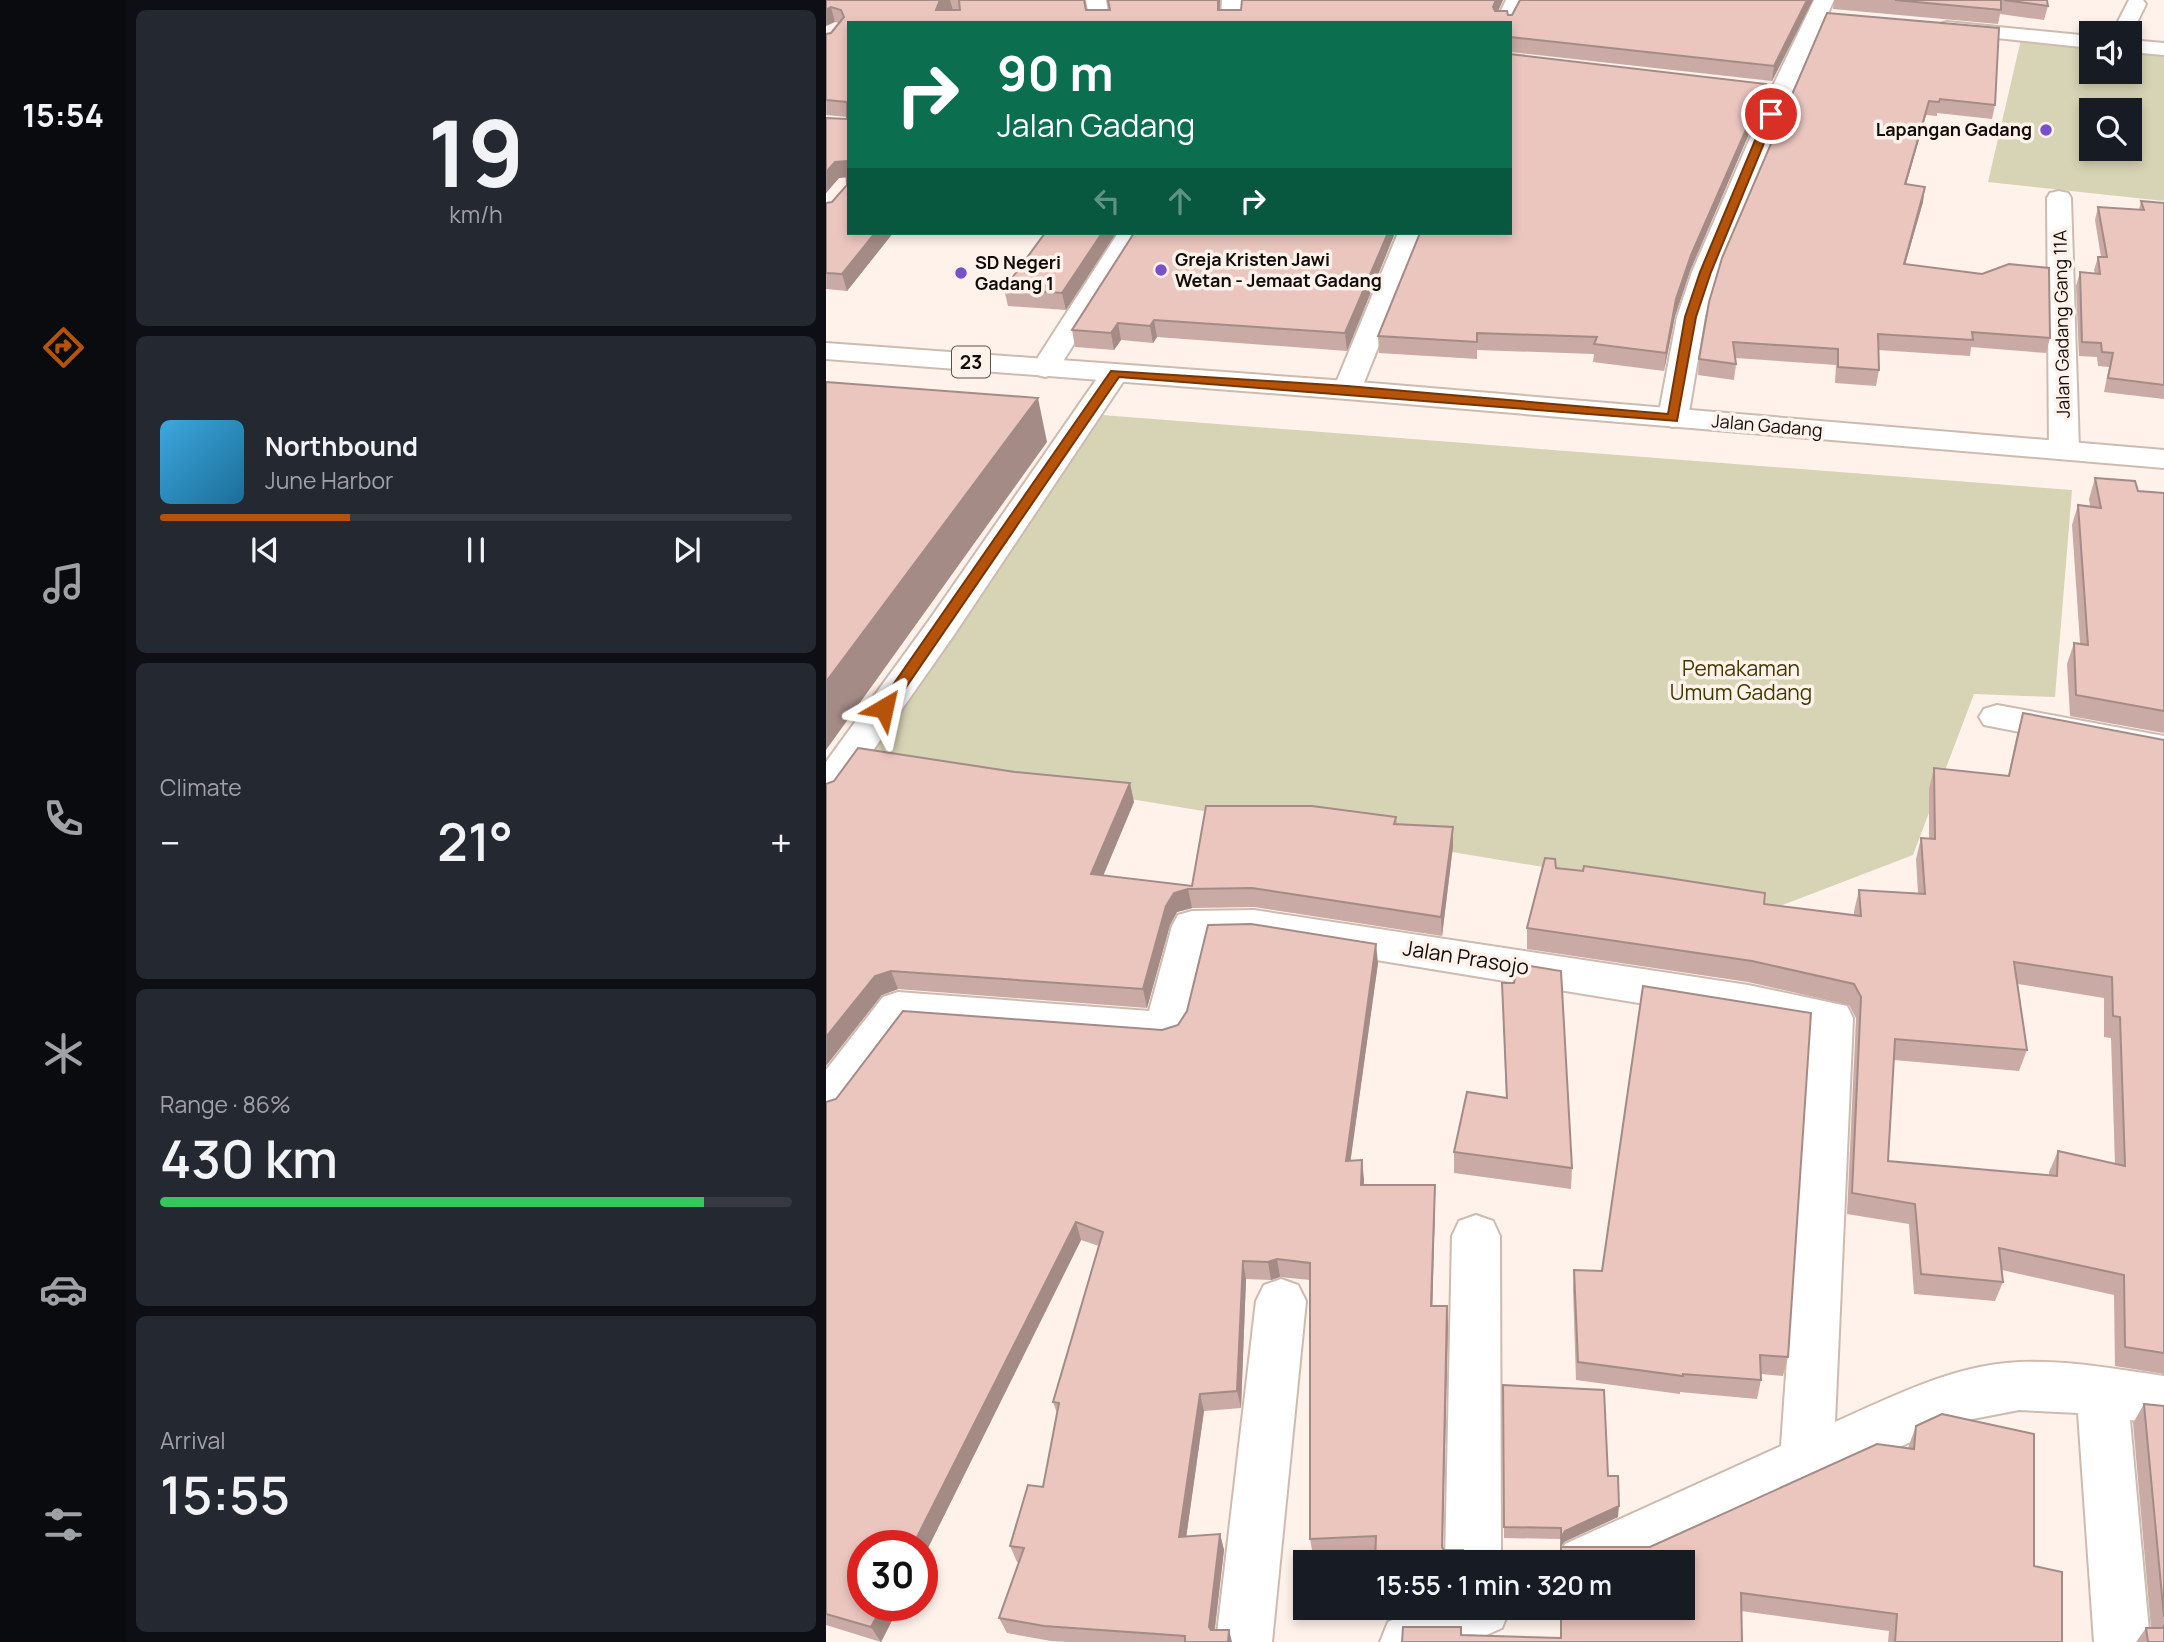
<!DOCTYPE html>
<html lang="en">
<head>
<meta charset="utf-8">
<style>
	:root { --surface:#171b24; --page:#242831; --text:#f1f3f6; --muted:#9ea1a6; --line:#363941; --accent:#b45309 }
	body { margin:0; font-family:Manrope,sans-serif; background:var(--page); color:var(--text); height:100vh; display:flex; flex-direction:column; font-size:26px; white-space:nowrap }
	* { box-sizing:border-box; margin:0 }
	p { font-size:23px; color:var(--muted) }
	.icon { flex:none; width:38px; height:38px; fill:none; stroke:currentColor; stroke-width:2; stroke-linecap:round; stroke-linejoin:round }
	.map { position:relative; flex:1; overflow:hidden }
	.panel { display:flex; flex-direction:column; gap:10px; padding:10px; background:#0d0f14; width:700px }
	.panel>* { flex:none }
	.top-card { position:absolute; left:21px; top:21px; width:665px; height:214px; border-radius:0px; box-shadow:0 4px 10px #0003; background:#0b6e4f; color:#fff; overflow:hidden }
	.tools { position:absolute; left:1253px; top:21px; display:grid; gap:14px }
	.tools a { display:grid; place-items:center; width:63px; height:63px; border-radius:0px; background:var(--surface); box-shadow:0 4px 10px #0003; font-size:35px }
	.speed { position:absolute; left:21px; top:1530px; display:flex; gap:14px; font-size:35px; font-weight:700; text-align:center }
	.speed>* { display:grid; place-content:center; width:91px; height:91px; border-radius:50%; background:var(--surface); box-shadow:0 4px 10px #0003; line-height:1 }
	.speed .limit { border:10px solid #d22; background:#fff; color:#111 }
	.pin { position:absolute; display:grid; place-items:center; width:60px; height:60px; color:#fff; margin:-30px; border:4px solid #fff; border-radius:50%; box-shadow:0 2px 7px #0007 }
	.me { position:absolute; width:77px; margin:-38px; rotate:36deg; stroke-linejoin:round; filter:drop-shadow(0 0 5px #0008) }
	.turn { display:flex; align-items:center; gap:24px; height:147px; padding:0 35px; font-size:32px }
	.turn .icon { width:91px; height:91px; stroke-width:2.5 }
	.turn b { display:block; font-size:49px; line-height:60px }
	.lanes { display:flex; align-items:center; height:66px; padding:0 35px; background:#0003; justify-content:center; gap:35px; direction:ltr }
	.lanes .off { opacity:.35 }
	.big { font-size:52px; font-weight:600; line-height:1.1 }
	.panel .widget { flex:1; display:flex; flex-direction:column; justify-content:center; gap:10px; min-width:0; padding:0 24px; border-radius:10px; background:var(--page) }
	.panel .dial { align-items:center; gap:0 }
	.dial b { font-size:91px; line-height:1 }
	.song { display:flex; align-items:center; gap:21px }
	.cover { width:84px; height:84px; border-radius:10px; background:linear-gradient(135deg,hsl(200 70% 55%),hsl(200 70% 35%)) }
	.played { height:7px; border-radius:4px; background:linear-gradient(90deg,var(--accent) 30%,var(--line) 30%) }
	.keys { display:flex; justify-content:space-around; direction:ltr }
	.heat { display:flex; justify-content:space-between; align-items:center; font-size:38px; direction:ltr }
	.charge { height:10px; border-radius:5px; background:linear-gradient(90deg,#34c759 86%,var(--line) 0) }
	.trip { position:absolute; left:467px; top:1550px; width:402px; height:70px; border-radius:0px; background:var(--surface); box-shadow:0 4px 10px #0003; font-weight:600; line-height:70px; text-align:center }
	main { display:flex; flex:1; min-height:0 }
	.dock { display:flex; flex-direction:column; width:126px; justify-content:space-around; align-items:center; background:#090b0e; color:var(--muted) }
	.dock .icon { width:49px; height:49px }
	.dock .active { color:var(--accent) }
	.dock b { font-size:32px; color:var(--text) }
	.map>svg:first-child { display:block }
	.green { fill:#d7d3b5; fill-rule:evenodd }
	.lines { fill:none; stroke-linecap:round; stroke-linejoin:round }
	.minor-casing { stroke:#cdbbb0; stroke-width:4 }
	.highway-casing { stroke:#cdbbb0; stroke-width:4 }
	.minor { fill:#fff; fill-rule:evenodd }
	.highway { fill:#fff; fill-rule:evenodd }
	.wall { fill:#c9aaa4; fill-rule:evenodd }
	.shaded-wall { fill:#a48b86 }
	.building { fill:#eac6bf; stroke:#a48b86; stroke-width:2; fill-rule:evenodd }
	.route { fill:#b45309; stroke:#753606; stroke-width:2 }
	.poi-dot { fill:#7851ca; stroke:#fef2eb; stroke-width:2.5 }
	.labels { text-anchor:middle; stroke-width:7; stroke-linejoin:round; paint-order:stroke }
	.far-poi-label { font-size:18px; font-weight:bold; fill:#120c09; stroke:#fef2eb; text-anchor:start }
	.far-street-label { font-size:18px; fill:#120c09; stroke:#fef2eb }
	.shield { fill:#fef2eb; stroke:#59514d; stroke-width:2 }
	.shield-label { font-size:19px; font-weight:bold; fill:#120c09 }
	.park-label { font-size:21px; fill:#423900; stroke:#fef2eb }
	.street-label { font-size:21px; fill:#120c09; stroke:#fef2eb }
</style>
</head>
<body>
<main>
<nav class="dock">
<b>15:54</b>
<svg class="icon active" aria-label="directions" viewBox="0 0 24 24"><path d="M12 3l9 9-9 9-9-9zM9 14v-3h6M13 9l2 2-2 2"/></svg>
<svg class="icon" aria-label="music" viewBox="0 0 24 24"><path d="M9 18V5l10-2v13"/><circle cx="6" cy="18" r="3"/><circle cx="16" cy="16" r="3"/></svg>
<svg class="icon" aria-label="phone" viewBox="0 0 24 24"><path d="M5 4h4l2 5-3 2q2 4 5 5l2-3 5 2v4C11 20 4 13 5 4z"/></svg>
<svg class="icon" aria-label="climate" viewBox="0 0 24 24"><path d="M12 3v18M4 7l16 10M4 17L20 7"/></svg>
<svg class="icon" aria-label="car" viewBox="0 0 24 24"><path d="M5 17H2v-5l4-1 3-4h7l3 4 3 1v5h-3M9 17h6M6 11h13"/><circle cx="7" cy="17" r="2"/><circle cx="17" cy="17" r="2"/></svg>
<svg class="icon" aria-label="filters" viewBox="0 0 24 24"><path d="M4 7h16M4 17h16"/><circle cx="9" cy="7" r="2"/><circle cx="15" cy="17" r="2"/></svg>
</nav>
<section class="panel">
<div class="widget dial"><b>19</b><p>km/h</p></div>
<div class="widget">
<div class="song"><i class="cover"></i><div><b>Northbound</b><p>June Harbor</p></div></div>
<div class="played"></div>
<div class="keys"><svg class="icon" aria-label="previous" viewBox="0 0 24 24"><path d="M18 5L8 12l10 7zM5 5v14"/></svg><svg class="icon" aria-label="pause" viewBox="0 0 24 24"><path d="M8 5v14M16 5v14"/></svg><svg class="icon" aria-label="next" viewBox="0 0 24 24"><path d="M6 5l10 7-10 7zM19 5v14"/></svg></div>
</div>
<div class="widget"><p>Climate</p>
<div class="heat"><a>−</a><b class="big">21°</b><a>+</a></div>
</div>
<div class="widget"><p>Range · 86%</p><b class="big">430 km</b><div class="charge"></div></div>
<div class="widget"><p>Arrival</p><b class="big">15:55</b></div>
</section>
<div class="map">
<svg width="1338" height="1642" viewBox="0 0 1338 1642">
	<rect width="100%" height="100%" fill="#fef2eb"/>
	<path class="green" d="M1196 35 1265 42V72H1304V46L1338 50V201L1162 182ZM1265 110H1304V149H1265Z
		M263 414 1246 490 1229 697 1148 694 1087 855 954 906 43 756Z"/>
	<g class="lines">
		<g class="minor-casing">
			<path id="minor" d="M260 0H280L284 23H264Z
				M396 0H416L415 23H395Z
				M680 0H700L684 28V23H669Z
				M988 0H1008L966 92 892 272 879 317 862 418 857 424 847 427 837 424 832 418 851 317 866 272 944 92Z
				M1303 0H1317L1320 4 1306 33 1304 37V33H1286Z
				M1121 22 1265 36V48L1114 32 1111 28 1114 24Z
				M1304 40 1338 43V55L1304 52Z
				M1233 191 1242 193 1245 198 1253 449 1249 455 1238 458 1227 455 1223 449 1221 198 1224 193Z
				M292 233H318L229 374 219 377 209 374 205 368Z
				M572 233H598L535 390 531 396 521 399 511 396 507 390Z
				M289 364 299 367 303 373 128 635 13 799 0 803V762L104 619 279 367Z
				M1171 705 1338 736V760L1158 725 1153 717 1158 709Z
				M428 910 922 985 1021 1006 1027 1018 1009 1422C1068 1396 1127 1365 1193 1362 1242 1360 1290 1369 1338 1376V1424L1304 1420 1324 1642H1268L1252 1413 1193 1410 1126 1423 820 1563H731L739 1544 955 1446 984 1031 428 940 383 941 362 1029 355 1041 340 1046 83 1027 16 1116 0 1121V1070L57 997 72 992 323 1011 346 926 352 915 366 911Z
				M650 1215 667 1221 674 1236 675 1563H619L626 1236 633 1221Z
				M455 1279 472 1285 480 1301 446 1642H390L430 1301 438 1285Z
				M592 1608H684L676 1628 645 1642H554L562 1622Z"/>
		</g>
		<g class="highway-casing">
			<path id="highway" d="M0 343 521 381 1338 450V468L521 399 0 359Z"/>
		</g>
		<use href="#minor" class="minor"/>
		<use href="#highway" class="highway"/>
	</g>
	<path class="wall" d="M0 0H258L260 10H284L282 0H394V10H415L416 0H677L672 11 682 15H686L694 0H987L946 81 684 52V23H23V233H67L21 291 0 289V203L6 202 21 185V177L13 178 0 193V118L21 119V117L0 115V34L5 33 13 23 9 22Z
		M1008 0H1221L1222 6 1218 20 1174 14 1172 24 1007 9Z
		M1001 13 1169 105 1166 119 1111 113V116L1100 115 1080 184 1097 202 1079 264 1224 338 1220 353 1145 347 1144 356 1052 350 1053 370 1050 386 1009 383 1010 365 909 358 910 364 908 380 872 375 873 359Z
		M940 84 938 99 864 271 849 316 838 371 767 362 768 354 651 350V359L553 353 552 336Z
		M1315 201 1338 203V399L1278 392 1283 367 1272 366 1271 357 1253 356 1250 286 1254 272 1269 274 1268 270 1272 257H1275L1269 220 1272 207 1313 210Z
		M219 233H290L240 310 182 306 178 289Z
		M569 233 521 351 331 337 327 343 295 340 288 350 249 347 246 330Z
		M1269 478 1312 491 1338 493V733L1244 716 1241 664 1248 643H1254L1246 525 1252 505 1264 506 1263 499Z
		M1197 713 1338 740V1374L1289 1366 1288 1295 1176 1270 1177 1282 1169 1301 1088 1294 1083 1224 1021 1214 1030 1018 1023 1005 922 982 701 949V928L730 868 938 904 1028 915V911L1033 890 1092 893 1090 859 1095 838H1103V789L1108 768 1182 776 1191 734ZM1192 984 1278 998V1037L1285 1038 1289 1164 1232 1151 1223 1172V1176L1062 1161 1068 1060 1193 1071 1201 1050Z
		M0 784 308 802 277 875 366 886 570 817 571 824 627 827V846L616 936 428 907 366 908 351 912 344 925 321 1008 72 989 56 995Z
		M552 963 524 1161 538 1179V1185L609 1203 606 1306 622 1323 617 1549 618 1550H637L638 1563H549V1551L487 1555 484 1539V1280L454 1277 445 1280 420 1279 415 1408 378 1411 360 1537 394 1534 398 1550 389 1630 406 1642H243L225 1641 181 1633 173 1618 193 1562H191L184 1546 217 1487 231 1413 227 1402 273 1246 255 1240 96 1560V1545L37 1605H74L55 1642 0 1625V1102L336 1030Z
		M676 983H688L746 1168 745 1189 628 1173V1152L680 1098Z
		M748 1270 962 1357 957 1376 935 1374V1380L931 1399 854 1392V1394L750 1380 747 1289Z
		M677 1385 782 1476 792 1517 738 1542 734 1548V1539L678 1538Z
		M1318 1404 1338 1406V1642H1310L1320 1628H1325L1307 1423Z
		M1090 1426 1208 1566 1236 1642H1062L1063 1631 915 1611 916 1642H576L635 1635 734 1638V1608H858V1563H734L735 1547H824L1082 1448Z"/>
	<path class="shaded-wall" d="M114 0H124L127 10H110Z
		M392 0H394L393 23 392 10Z
		M670 0H677L667 22V7Z
		M981 0H987L946 81 948 66Z
		M5 7 9 22 0 26V10Z
		M940 84 938 99 864 271 849 316 838 371 840 353 850 299 865 255Z
		M1103 101 1100 115 1076 199 1079 184Z
		M20 161 23 177 13 178 0 193V172L9 162Z
		M1099 187 1097 202 1075 279 1078 264Z
		M49 233H67L21 291 16 274Z
		M276 233H290L240 310 236 293Z
		M562 233H569L521 351 519 333Z
		M328 320 331 337 327 343 324 326Z
		M292 323 295 340 288 350 285 333Z
		M212 398 221 442 0 750V682Z
		M304 783 308 802 270 893 265 874Z
		M627 827V846L616 936 615 917Z
		M362 889 366 908 351 912 344 925 321 1008 317 989 340 906 348 893Z
		M550 944 552 963 522 1179 520 1161Z
		M65 971 72 989 56 995 0 1066V1037L49 976Z
		M536 1160 538 1179 537 1203 535 1185Z
		M609 1185V1203L606 1323 605 1306Z
		M250 1222 255 1240 96 1560V1545H87Z
		M451 1259 454 1277 445 1280 442 1262Z
		M417 1261 420 1279 415 1408 411 1391Z
		M621 1306 622 1323 616 1563V1547Z
		M374 1394 378 1411 358 1553 353 1537Z
		M793 1506 792 1517 738 1542 734 1548 735 1537 739 1531Z
		M394 1534 398 1550 387 1642 383 1627Z
		M57 1605H74L55 1642 45 1627Z
		M403 1630 406 1642H402Z"/>
	<path class="building" d="M0 0H114L110 10H134L133 0H258L260 10H284L282 0H392V10H415L416 0H670L667 7 669 11H681L682 15H686L694 0H981L948 66 684 37V23H23V233H49L16 274 0 273V203L6 202 21 185 20 161 9 162 0 172V118L21 119V102L0 100V34L5 33 18 17 15 10 5 7 0 10Z
		M1069 0H1175V10Z
		M1178 0H1221L1222 6Z
		M1001 13 1173 28 1169 105 1114 99 1113 102 1103 101 1079 184 1099 187 1078 264 1156 274 1183 264 1223 268 1224 338 1146 332 1147 340 1052 334 1053 370 1012 367V349L907 342 910 364 873 359 883 302 896 258Z
		M684 54 940 84 865 255 850 299 840 353 768 344 771 337 651 333V342L552 336 594 233H684Z
		M1315 201 1338 203V385L1282 378 1287 353 1276 352 1275 343 1256 342 1254 272 1274 274 1272 257H1281L1272 207 1318 210Z
		M219 233H276L236 293 178 289Z
		M308 233H562L519 333 328 320 324 326 292 323 285 333 246 330Z
		M0 382 212 398 0 682Z
		M1269 478 1309 481 1312 491 1338 493V711L1250 695 1248 643 1262 645 1252 505 1275 508Z
		M1197 713 1338 740V1353L1299 1347 1298 1275 1173 1248 1177 1282 1095 1274 1089 1204 1026 1193 1035 997 1028 984 926 961 701 928 719 858 729 859 730 868 757 871 758 866 836 877 939 893 938 904 1035 916 1033 890 1099 894 1095 838 1109 839 1108 768 1183 776ZM1188 962 1286 977 1287 1016 1294 1017 1299 1166 1232 1151 1231 1176 1062 1161 1069 1039 1201 1050Z
		M32 748 189 772 304 783 265 874 366 886 380 806H486L570 817 568 824 627 827 615 917 426 888 362 889 348 893 340 906 317 989 65 971 49 976 0 1037V784L8 781Z
		M425 924 550 944 520 1161 536 1160 535 1185H609L605 1306H621L616 1547 618 1550H637V1563H549L550 1536 484 1539V1263L451 1259 442 1262 417 1261 411 1391 374 1394 353 1537 394 1534 383 1627 385 1630H403L402 1642H359V1636L218 1626 173 1618 198 1548 184 1546 202 1485 217 1487 233 1403 227 1402 277 1232 250 1222 87 1545H37V1605H57L45 1627 0 1614V1102L10 1099 77 1011 336 1030 352 1025 361 1011 382 925Z
		M692 964 735 971 746 1168 628 1152 641 1092 681 1098 676 983H688Z
		M817 986 985 1013 962 1357 934 1355 935 1380 857 1374V1376L752 1362 748 1270 776 1271Z
		M677 1385 778 1390 782 1476H792L793 1506 739 1531 735 1537V1528L678 1527Z
		M1318 1404 1338 1406V1617Z
		M1116 1414 1208 1434V1566L1236 1572V1642H1069L1071 1614 915 1593 916 1642H576L577 1627H635V1635L735 1638V1608H858V1563H735V1547H824L1051 1444 1088 1449 1090 1426Z
		M1338 1626V1642H1322L1320 1628H1336Z"/>
	<path class="route" d="M945 112 950 114 885 272 870 317 851 421 293 377 63 712H53L50 708 53 705 285 371 521 386 842 414 859 317 874 272 940 114Z"/>
	<g class="poi-dot">
		<circle cx="1220" cy="130" r="7"/>
		<circle cx="335" cy="270" r="7"/>
		<circle cx="135" cy="273" r="7"/>
	</g>
	<g class="labels">
		<g class="far-poi-label">
			<text x="1206" y="136" text-anchor="end">Lapangan Gadang</text>
			<text x="349" y="266">Greja Kristen Jawi<tspan x="349" dy="21">Wetan - Jemaat Gadang</tspan></text>
			<text x="149" y="269">SD Negeri<tspan x="149" dy="21">Gadang 1</tspan></text>
		</g>
		<g class="far-street-label">
			<text transform="translate(1236 324) rotate(-91)" y="6">Jalan Gadang Gang 11A</text>
			<text transform="translate(941 426) rotate(5)" y="6">Jalan Gadang</text>
		</g>
		<rect class="shield" x="126" y="346.5" width="38" height="31" rx="5"/>
		<g class="shield-label">
			<text x="145" y="369">23</text>
		</g>
		<g class="park-label">
			<text x="915" y="676">Pemakaman<tspan x="915" dy="24">Umum Gadang</tspan></text>
		</g>
		<g class="street-label">
			<text transform="translate(640 958) rotate(9)" y="7">Jalan Prasojo</text>
		</g>
	</g>
</svg>
<div class="tools">
<a><svg class="icon" aria-label="sound" viewBox="0 0 24 24"><path d="M4 9h4l5-4v14l-5-4H4zM17 9q2 3 0 6"/></svg></a>
<a><svg class="icon" aria-label="search" viewBox="0 0 24 24"><circle cx="10" cy="10" r="6"/><path d="M15 15l6 6"/></svg></a>
</div>
<div class="speed"><div class="limit">30</div></div>
<div class="pin" style="left:945px;top:114px;background:#d93025"><svg class="icon" aria-label="arrive" viewBox="0 0 24 24"><path d="M6 21V4h12l-3 4 3 4H6"/></svg></div>
<svg class="me" style="left:58px;top:708px" viewBox="-20 -20 40 40"><path d="M0-17L14 15 0 8-14 15z" fill="#b45309" stroke="#fff" stroke-width="4"/></svg>
<div class="trip">15:55 · 1 min · 320 m</div>
<div class="top-card">
<div class="turn"><svg class="icon" aria-label="right" viewBox="0 0 24 24"><path d="M7 20v-9h11M14 6l5 5-5 5"/></svg><div><b>90 m</b>Jalan Gadang</div></div>
<div class="lanes"><svg class="icon off" aria-label="left" viewBox="0 0 24 24"><path d="M17 20v-9H6M10 6l-5 5 5 5"/></svg><svg class="icon off" aria-label="ahead" viewBox="0 0 24 24"><path d="M12 20V5M6 11l6-6 6 6"/></svg><svg class="icon" aria-label="right" viewBox="0 0 24 24"><path d="M7 20v-9h11M14 6l5 5-5 5"/></svg></div>
</div>
</div>
</main>
</body>
</html>
